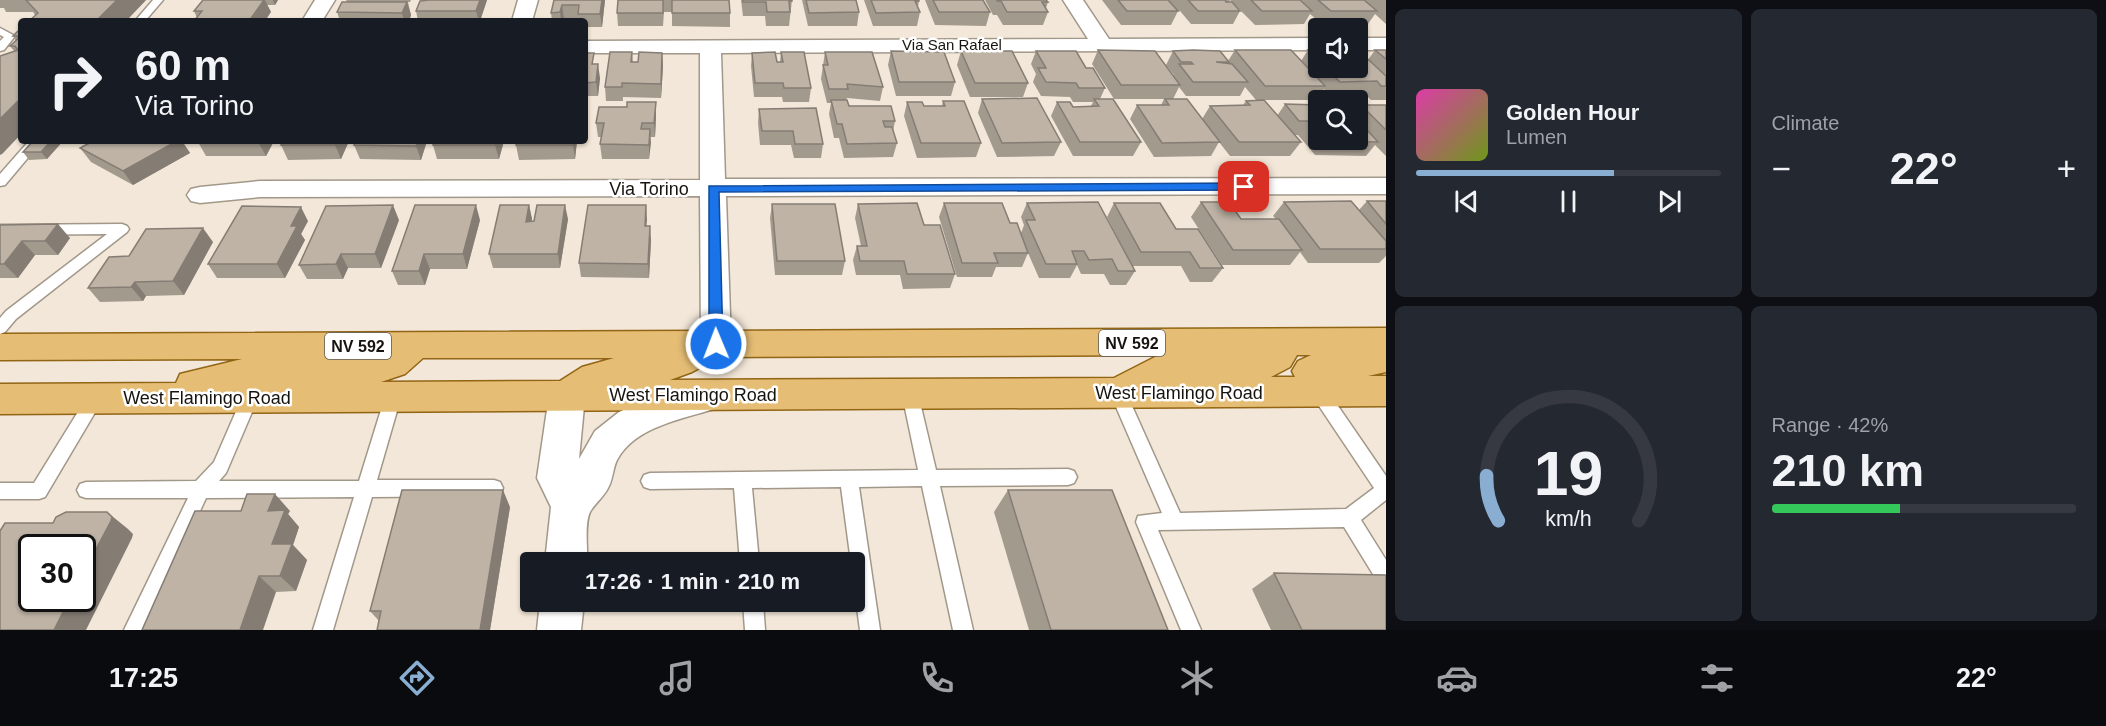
<!DOCTYPE html>
<html lang="en">
<head>
<meta charset="utf-8">
<style>
	:root { --surface:#171b24; --page:#242831; --text:#f1f3f6; --muted:#9ea1a6; --line:#363941; --accent:#8aadd2 }
	body { margin:0; font-family:Arial,sans-serif; background:var(--page); color:var(--text); height:100vh; display:flex; flex-direction:column; font-size:22px; white-space:nowrap }
	* { box-sizing:border-box; margin:0 }
	p { font-size:20px; color:var(--muted) }
	.icon { flex:none; width:33px; height:33px; fill:none; stroke:currentColor; stroke-width:2; stroke-linecap:round; stroke-linejoin:round }
	.map { position:relative; flex:1; overflow:hidden }
	.sheet { display:flex; flex-direction:column; gap:9px; padding:9px; background:#0d0f14; width:720px }
	.sheet>* { flex:none }
	.guide { position:absolute; left:18px; top:18px; width:570px; height:126px; border-radius:6px; box-shadow:0 2px 4px #0004; background:#171b24; color:var(--text); overflow:hidden }
	.controls { position:absolute; left:1308px; top:18px; display:grid; gap:12px }
	.controls a { display:grid; place-items:center; width:60px; height:60px; border-radius:6px; background:var(--surface); box-shadow:0 2px 4px #0004; font-size:30px }
	.speed { position:absolute; left:18px; top:534px; display:flex; gap:12px; font-size:30px; font-weight:700; text-align:center }
	.speed>* { display:grid; place-content:center; width:78px; height:78px; border-radius:50%; background:var(--surface); box-shadow:0 2px 4px #0004; line-height:1 }
	.speed .limit { border:3px solid #111; border-radius:9px; background:#fff; color:#111 }
	.pin { position:absolute; display:grid; place-items:center; width:51px; height:51px; color:#fff; margin:-26px; border-radius:12px; box-shadow:0 3px 9px #0006 }
	.me { position:absolute; width:66px; margin:-33px; rotate:359deg; stroke-linejoin:round; filter:drop-shadow(0 0 4px #0008) }
	.turn { display:flex; align-items:center; gap:21px; height:126px; padding:0 18px; font-size:27px }
	.turn .icon { width:78px; height:78px; stroke-width:2.5 }
	.turn b { display:block; font-size:42px; line-height:51px }
	.big { font-size:45px; font-weight:800; line-height:1.1 }
	.sheet .tile { flex:1; display:flex; flex-direction:column; justify-content:center; gap:9px; min-width:0; padding:0 21px; border-radius:9px; background:var(--page) }
	.sheet .dial { align-items:center; gap:0 }
	.dial svg { height:156px; overflow:visible; fill:none; stroke:var(--line); stroke-width:7; stroke-linecap:round; text-anchor:middle }
	.dial text { fill:var(--text); stroke:none }
	.song { display:flex; align-items:center; gap:18px }
	.cover { width:72px; height:72px; border-radius:9px; background:linear-gradient(135deg,hsl(320 70% 55%),hsl(80 70% 35%)) }
	.played { height:6px; border-radius:3px; background:linear-gradient(90deg,var(--accent) 65%,var(--line) 65%) }
	.keys { display:flex; justify-content:space-around; direction:ltr }
	.heat { display:flex; justify-content:space-between; align-items:center; font-size:33px; direction:ltr }
	.charge { height:9px; border-radius:4px; background:linear-gradient(90deg,#34c759 42%,var(--line) 0) }
	.sheet .tiles { flex:1; display:grid; gap:9px; grid-template-columns:repeat(2,1fr) }
	.trip { position:absolute; left:520px; top:552px; width:345px; height:60px; border-radius:6px; background:var(--surface); box-shadow:0 2px 4px #0004; font-weight:800; line-height:60px; text-align:center }
	.menu { display:flex; height:96px; justify-content:space-around; align-items:center; background:#090b0e; color:var(--muted) }
	.menu .icon { width:42px; height:42px }
	.menu .on { color:var(--accent) }
	.menu b { font-size:27px; color:var(--text) }
	main { display:flex; flex:1; min-height:0 }
	.map>svg:first-child { display:block }
	.lines { fill:none; stroke-linecap:round; stroke-linejoin:round }
	.lane-casing { stroke:#a2988a; stroke-width:3 }
	.street-casing { stroke:#a2988a; stroke-width:3 }
	.secondary-casing { stroke:#a2988a; stroke-width:3 }
	.primary-casing { stroke:#926515; stroke-width:3 }
	.lane { fill:#fff; fill-rule:evenodd }
	.street { fill:#fff; fill-rule:evenodd }
	.secondary { fill:#fff; fill-rule:evenodd }
	.primary { fill:#e5bd75; fill-rule:evenodd }
	.wall { fill:#a39a8e }
	.shaded-wall { fill:#857d74 }
	.building { fill:#beb3a5; stroke:#857d74; stroke-width:1.5 }
	.route { fill:#1a73e8; stroke:#114b97; stroke-width:1.5 }
	.labels { text-anchor:middle; stroke-width:5; stroke-linejoin:round; paint-order:stroke }
	.far-street-label { font-size:15px; fill:#17130e; stroke:#fff }
	.shield { fill:#fff; stroke:#5d5a56; stroke-width:1.5 }
	.shield-label { font-size:16px; font-weight:bold; fill:#17130e }
	.street-label { font-size:18px; fill:#17130e; stroke:#fff }
</style>
</head>
<body>
<main>
<div class="map">
<svg width="1386" height="630" viewBox="0 0 1386 630">
	<rect width="100%" height="100%" fill="#f2e7d8"/>
	<g class="lines">
		<g class="lane-casing">
			<path id="lane" d="M153 0H163L145 21H135Z
				M0 28 15 36 4 50 0 51V41L4 37 0 35Z
				M29 141H42L5 185 0 186V174Z
				M122 224 127 226 129 229 127 232 16 319 5 332 0 334V318L6 311 107 234 0 235V225Z
				M1319 385 1325 387 1386 476V500L1361 520 1386 560V587L1379 584 1344 527 1158 530 1201 630H1181L1136 522 1138 516 1162 513 1110 393 1112 388 1118 386 1124 388 1180 513 1346 509 1374 488 1313 397 1311 392 1313 387Z
				M910 387 916 389 918 394 936 470 1068 469 1074 471 1077 477 1074 483 1068 485 940 486 973 630H953L922 486 859 487 880 630H860L855 593V562H851L841 487 752 488 759 562H740L734 488 650 489 644 487 641 481 644 475 650 473 918 470 902 394 904 389Z
				M393 390 399 392 401 397 377 480H494L500 482 503 488 500 494 494 496 372 497 333 630H313L354 497 206 498 145 630H124L188 498H86L80 496 77 490 80 484 86 482 196 481 214 462 244 393 250 391 256 393 258 398 226 473 219 481H359L385 397 387 392Z
				M95 392 101 394 103 399 45 497 39 499H0V483H34L89 394Z
				M743 602H763L765 630H745Z"/>
		</g>
		<g class="street-casing">
			<path id="street" d="M315 0H335L322 21H302Z
				M518 0H538L532 21H512Z
				M1063 0H1083L1109 39 1318 38V50L721 53 725 179 1386 178V194L726 196 731 344 727 353 716 356 705 353 701 344 700 196 260 197 200 203 191 201 187 195 191 189 200 187 260 181 700 180V53H585V41L1088 39Z
				M1358 38H1386V50H1358Z"/>
		</g>
		<g class="secondary-casing">
			<path id="secondary" d="M567 381 580 386 585 396 579 459 595 431 619 412 647 399 690 385 704 382 717 386 722 397 717 408C684 419 635 426 617 460 613 468 613 478 609 486 605 496 595 503 590 512 584 525 588 548 587 562H545L551 507 537 478 549 396 554 386Z
				M540 602H584L581 630H537Z"/>
		</g>
		<g class="primary-casing">
			<path id="primary" d="M1386 328V372L1368 376H1386V406L0 414V384L176 383 180 374 242 359 0 360V334ZM1159 355 1114 378 670 380 692 372 720 357ZM1297 355H1311L1298 361 1292 371 1295 377H1271L1290 367ZM423 358H614L582 367 560 381 381 382 405 374Z"/>
		</g>
		<use href="#lane" class="lane"/>
		<use href="#street" class="street"/>
		<use href="#secondary" class="secondary"/>
		<use href="#primary" class="primary"/>
	</g>
	<path class="wall" d="M0 0H146L126 21 35 15 33 12H6L4 8H0Z
		M203 0H278L275 5H267L271 12 197 18 194 11Z
		M346 0H411L410 2H408L411 15 409 21H340L337 12 347 2Z
		M429 0H487L480 21H418L416 11Z
		M554 0H605L602 27H585V21H579L578 18H564L563 21H552L551 13Z
		M618 0H672V12H664L663 26H618L617 13Z
		M672 0 730 13V27L672 26Z
		M741 0H792L789 26H766L765 16H743Z
		M802 0H856L859 12 857 26H808Z
		M864 0H919L918 7 920 12 917 26H873Z
		M925 0H983L990 12 986 26 935 25Z
		M985 0H1046L1048 2 1046 8 1048 12 1043 25H1003L997 15H993Z
		M1102 0H1230L1229 2 1240 11 1233 24H1191L1180 11H1178L1171 25H1121Z
		M1230 0H1386V24L1375 14 1368 24H1322L1310 14 1304 24 1255 25Z
		M21 28V134L2 154 14 51 10 46 16 41 13 36Z
		M1098 50 1173 76 1174 75 1166 65 1173 51 1228 61 1235 50 1301 61 1308 50H1318V68H1358L1368 60 1375 50H1386V100H1371L1366 95 1330 96 1324 89 1316 100H1256L1245 87 1240 96H1186L1179 87 1173 99 1202 119 1210 106 1243 105 1246 101 1277 116 1285 104 1318 105V140H1358V109L1361 105H1386V156L1375 145 1366 156 1315 155 1298 135H1294L1301 142 1290 156H1230L1219 142 1211 156 1154 157 1130 119 1137 105H1161L1164 99H1114L1092 64Z
		M891 51 955 82 951 96H896L888 65Z
		M961 51 1028 83 1023 97H970L957 65Z
		M1036 51 1086 68 1105 88 1100 99 1141 142 1133 156H1073L1051 116 1057 102 1073 107 1091 106 1093 102H1073L1070 97 1041 96 1033 82 1036 74 1031 64Z
		M632 52 633 62H638L662 53 663 66 661 98 623 97V101H606L605 87Z
		M781 52 811 88 809 102H783L782 97H754L751 66 752 53 777 62H780Z
		M825 52 883 87 880 101 847 98 846 100 849 106 895 121 893 131 897 143 893 157 844 158 839 138H834L829 114 831 103H827L821 79Z
		M585 53 600 78 598 96H585Z
		M982 99 1061 142 1054 156 997 157 978 113Z
		M943 101 981 143 976 157 917 158 904 116 907 102 924 106H942Z
		M656 102V116L655 137H650L649 159H602L600 144 602 137H598L596 123 627 107Z
		M759 109 823 144 821 158H794L791 145H760L758 123Z
		M33 141H63L47 159 29 160 23 152Z
		M93 141H182L190 153 133 185 91 162 80 148Z
		M274 141 266 156H206L198 142Z
		M284 141H349L341 159 288 160 281 145Z
		M427 141 421 160 360 159 354 145Z
		M504 141 499 159H437L433 145Z
		M517 141H577L575 159 519 160 516 145Z
		M1367 201H1386V256L1379 263H1308L1300 252 1290 265H1222L1191 217 1201 202 1241 219H1276L1273 216 1284 202 1359 210Z
		M944 203 1010 223 1021 233 1024 225 1021 217 1027 203 1127 256 1107 217 1114 203 1176 229 1223 268 1212 282H1190L1181 266H1133L1135 271 1126 285H1110L1104 274H1081L1077 265 1070 278H1039L1028 253 1022 267H996L992 277H957L939 217Z
		M772 204 845 261 842 275H775L770 218Z
		M858 204 924 225 955 274 950 288 903 289 900 275H856L853 260 857 246H861L855 218Z
		M529 205 532 219 531 221 568 219 560 268H493L489 254Z
		M647 219 646 226 651 240 649 278 581 277 579 263Z
		M399 220 381 268H348L343 279H307L299 265Z
		M480 220 467 269H430L425 285H398L392 271Z
		M308 221 301 234 305 240 285 278H217L208 264Z
		M0 225 70 238 58 255H35L18 278H0Z
		M213 242 184 295 146 296 143 301 100 302 88 288 129 256Z
		M1008 490 1168 630H1029L994 512Z
		M510 507 490 630H377L379 621 370 611Z
		M290 511 288 514 299 527 293 545 307 560 296 591 276 592 142 630Z
		M1274 573 1386 630H1271L1252 589Z"/>
	<path class="shaded-wall" d="M117 0H146L126 21H96Z
		M264 0H265L271 12 265 21H249Z
		M273 0H278L275 5Z
		M480 0H487L480 21H479L476 11Z
		M602 0H605L602 27 600 14Z
		M407 2 411 15 409 21H404L402 13Z
		M562 5 564 18 563 21H561L560 12Z
		M662 53 663 66 661 98V84Z
		M598 64 600 78 598 96 596 82Z
		M21 98V134L2 154 0 155V119Z
		M656 102V116L655 137 654 123Z
		M650 129 651 143 649 159V145Z
		M51 141H63L47 159 41 152Z
		M177 141H182L190 153 133 185 123 171Z
		M259 141H274L266 156 258 142Z
		M337 141H349L341 159 335 145Z
		M418 141H427L421 160 416 146Z
		M496 141H504L499 159 495 145Z
		M573 141H577L575 159 573 145Z
		M393 205 399 220 381 268 375 254Z
		M476 205 480 220 467 269 463 254Z
		M529 205 532 219 529 236 526 222Z
		M565 205 568 219 560 268 558 254Z
		M646 205 647 219 645 240V226Z
		M301 207 308 221 301 234 305 240 285 278 277 264 291 226Z
		M58 224 70 238 58 255 45 241Z
		M650 226 651 240 649 278 648 264Z
		M203 228 213 242 184 295 173 281Z
		M22 241 35 255 18 278 4 264Z
		M341 254 348 268 343 279 336 264Z
		M424 254 430 269 425 285 419 271Z
		M135 282 146 296 143 301 131 287Z
		M503 490 510 507 490 630H480Z
		M275 494 290 511 288 514 299 527 293 545 307 560 296 591 280 576 272 544 268 511Z
		M107 512 128 529 133 534 132 538 86 630H54L70 598H82V575Z
		M259 576 276 592 263 630H240Z"/>
	<path class="building" d="M26 0H117L96 21H29L38 13Z
		M203 0H264L249 21H194L202 11H194Z
		M429 0H480L476 11H416L420 1Z
		M554 0H602L600 14H578L579 5H562L560 12 551 13Z
		M618 0H663V13H617Z
		M672 0H729L730 13H672Z
		M743 0H792V1H789L790 12H767L766 2H743Z
		M806 0H856L859 12 809 13Z
		M871 0H919V1H915L920 12 876 13Z
		M933 0H983L990 12H939Z
		M997 0H1046L1048 2H1042L1048 12H1007L1001 1H997Z
		M1118 0H1168L1178 11H1127Z
		M1188 0H1225L1226 2H1232L1240 11H1198Z
		M1251 0H1300L1312 11H1262Z
		M1318 0H1364L1377 11H1331Z
		M342 2H407L402 13 337 12Z
		M21 28V36H13Z
		M21 36V98L0 119V56L18 50 15 46H10Z
		M1098 50 1155 51 1180 85H1121Z
		M1193 50 1220 51 1229 62H1216L1232 64 1248 82H1193L1179 64H1193L1191 62H1181L1173 51Z
		M1235 50H1291L1325 86H1265Z
		M1308 50H1318V61Z
		M1358 50 1386 76V86H1381L1377 81 1340 82 1326 68H1358Z
		M1375 50H1386V59Z
		M891 51 944 52 955 82H899Z
		M961 51H1012L1028 83H975Z
		M1036 51H1076L1086 68H1093L1105 88H1079L1076 83 1046 82 1038 68H1046Z
		M610 52H632L631 62H638L639 52 662 53 661 84 622 83V87H605Z
		M775 52 777 62H783L781 52H804L811 88H784L783 83H755L752 53Z
		M825 52H872L883 87 847 84 848 89H829L823 65H828Z
		M585 53H594L592 64H598L596 82 585 83Z
		M1037 98 1061 142 1002 143 982 99Z
		M1094 99H1113L1141 142H1080L1057 102H1070L1073 107 1099 106Z
		M1165 99H1187L1220 142 1162 143 1137 105H1169Z
		M831 100H847L849 106H891L895 121H883L885 127H892L897 143 847 144 842 124H837Z
		M1264 100 1301 142H1239L1210 106 1250 105 1246 101Z
		M943 101H964L981 143H921L907 102H922L924 106H945Z
		M627 102H656L654 123H642L641 129H650L649 145 600 144 604 123H596L599 107H627Z
		M1285 104 1318 105V133L1308 121H1299Z
		M1361 105H1386V130Z
		M816 108 823 144H795L793 131H762L759 109Z
		M1358 120 1378 142 1326 141 1324 140H1358Z
		M33 141H51L41 152H23Z
		M93 141H177L123 171 80 148Z
		M199 141H259L258 142H198Z
		M284 141H337L335 145H281Z
		M356 141H418L416 146 354 145Z
		M435 141H496L495 145H433Z
		M517 141H573V145H516Z
		M1351 201 1386 241V249H1320L1284 202Z
		M1367 201H1386V224Z
		M1098 202 1135 271H1118L1112 259 1089 260 1084 251H1072L1077 264H1046L1026 220H1035L1027 203Z
		M1201 202H1229L1241 219H1279L1302 250H1233Z
		M917 203 924 225H940L955 274H907L904 261H860L857 246H867L858 204Z
		M944 203H1002L1010 223H1017L1028 253H994L998 263H962Z
		M1114 203H1160L1176 229H1198L1223 268H1200L1190 252H1141Z
		M772 204H835L845 261H777Z
		M393 205 375 254H341L336 264 299 265 326 206Z
		M415 205H476L463 254H424L419 271H392Z
		M500 205H529L526 222 534 221 537 205H565L558 254H489Z
		M588 205H646L645 226H650L648 264 579 263Z
		M242 206 301 207 291 226H297L277 264H208Z
		M58 224 45 241H22L4 264H0V225Z
		M203 228 173 281 135 282 131 287 88 288 109 257 129 256 146 229Z
		M402 490H503L480 630H377L381 611H370Z
		M1008 490H1112L1168 630H1051Z
		M247 494H275L268 511 285 510 272 544H292L280 576H259L240 630H142L195 511H241Z
		M66 512H107L112 517 111 521 82 575V548H32V598H70L54 630H0V531L5 523H53L56 517Z
		M1274 573 1386 575V630H1302Z"/>
	<path class="route" d="M1244 183 1249 187 1248 190 719 192 723 344 716 350 709 344V186Z"/>
	<g class="labels">
		<g class="far-street-label">
			<text x="952" y="50">Via San Rafael</text>
		</g>
		<g class="shield">
			<rect x="1099" y="330" width="66" height="26" rx="4.5"/>
			<rect x="325" y="333" width="66" height="26" rx="4.5"/>
		</g>
		<g class="shield-label">
			<text x="1132" y="349">NV 592</text>
			<text x="358" y="352">NV 592</text>
		</g>
		<g class="street-label">
			<text x="649" y="195">Via Torino</text>
			<text x="1179" y="399">West Flamingo Road</text>
			<text x="693" y="401">West Flamingo Road</text>
			<text x="207" y="404">West Flamingo Road</text>
		</g>
	</g>
</svg>
<div class="controls">
<a><svg class="icon" aria-label="sound" viewBox="0 0 24 24"><path d="M4 9h4l5-4v14l-5-4H4zM17 9q2 3 0 6"/></svg></a>
<a><svg class="icon" aria-label="search" viewBox="0 0 24 24"><circle cx="10" cy="10" r="6"/><path d="M15 15l6 6"/></svg></a>
</div>
<div class="speed"><div class="limit">30</div></div>
<div class="pin" style="left:1244px;top:187px;background:#d93025"><svg class="icon" aria-label="arrive" viewBox="0 0 24 24"><path d="M6 21V4h12l-3 4 3 4H6"/></svg></div>
<svg class="me" style="left:716px;top:344px" viewBox="-20 -20 40 40"><circle r="17" fill="#1a73e8" stroke="#fff" stroke-width="3"/><path d="M0-11L8 9 0 5-8 9z" fill="#fff"/></svg>
<div class="trip">17:26 · 1 min · 210 m</div>
<div class="guide">
<div class="turn"><svg class="icon" aria-label="right" viewBox="0 0 24 24"><path d="M7 20v-9h11M14 6l5 5-5 5"/></svg><div><b>60 m</b>Via Torino</div></div>
</div>
</div>
<section class="sheet">
<div class="tiles">
<div class="tile">
<div class="song"><i class="cover"></i><div><b>Golden Hour</b><p>Lumen</p></div></div>
<div class="played"></div>
<div class="keys"><svg class="icon" aria-label="previous" viewBox="0 0 24 24"><path d="M18 5L8 12l10 7zM5 5v14"/></svg><svg class="icon" aria-label="pause" viewBox="0 0 24 24"><path d="M8 5v14M16 5v14"/></svg><svg class="icon" aria-label="next" viewBox="0 0 24 24"><path d="M6 5l10 7-10 7zM19 5v14"/></svg></div>
</div>
<div class="tile"><p>Climate</p>
<div class="heat"><a>−</a><b class="big">22°</b><a>+</a></div>
</div>
<div class="tile dial"><svg viewBox="0 0 100 80">
<path d="M14 69A42 42 0 1 1 86 69"/>
<path d="M14 69A42 42 0 0 1 8 46" stroke="#8aadd2"/>
<text x="50" y="56" font-size="32" font-weight="700">19</text>
<text x="50" y="72" font-size="11">km/h</text>
</svg></div>
<div class="tile"><p>Range · 42%</p><b class="big">210 km</b><div class="charge"></div></div>
</div>
</section>
</main>
<nav class="menu">
<b>17:25</b>
<svg class="icon on" aria-label="directions" viewBox="0 0 24 24"><path d="M12 3l9 9-9 9-9-9zM9 14v-3h6M13 9l2 2-2 2"/></svg>
<svg class="icon" aria-label="music" viewBox="0 0 24 24"><path d="M9 18V5l10-2v13"/><circle cx="6" cy="18" r="3"/><circle cx="16" cy="16" r="3"/></svg>
<svg class="icon" aria-label="phone" viewBox="0 0 24 24"><path d="M5 4h4l2 5-3 2q2 4 5 5l2-3 5 2v4C11 20 4 13 5 4z"/></svg>
<svg class="icon" aria-label="climate" viewBox="0 0 24 24"><path d="M12 3v18M4 7l16 10M4 17L20 7"/></svg>
<svg class="icon" aria-label="car" viewBox="0 0 24 24"><path d="M5 17H2v-5l4-1 3-4h7l3 4 3 1v5h-3M9 17h6M6 11h13"/><circle cx="7" cy="17" r="2"/><circle cx="17" cy="17" r="2"/></svg>
<svg class="icon" aria-label="filters" viewBox="0 0 24 24"><path d="M4 7h16M4 17h16"/><circle cx="9" cy="7" r="2"/><circle cx="15" cy="17" r="2"/></svg>
<b>22°</b>
</nav>
</body>
</html>
